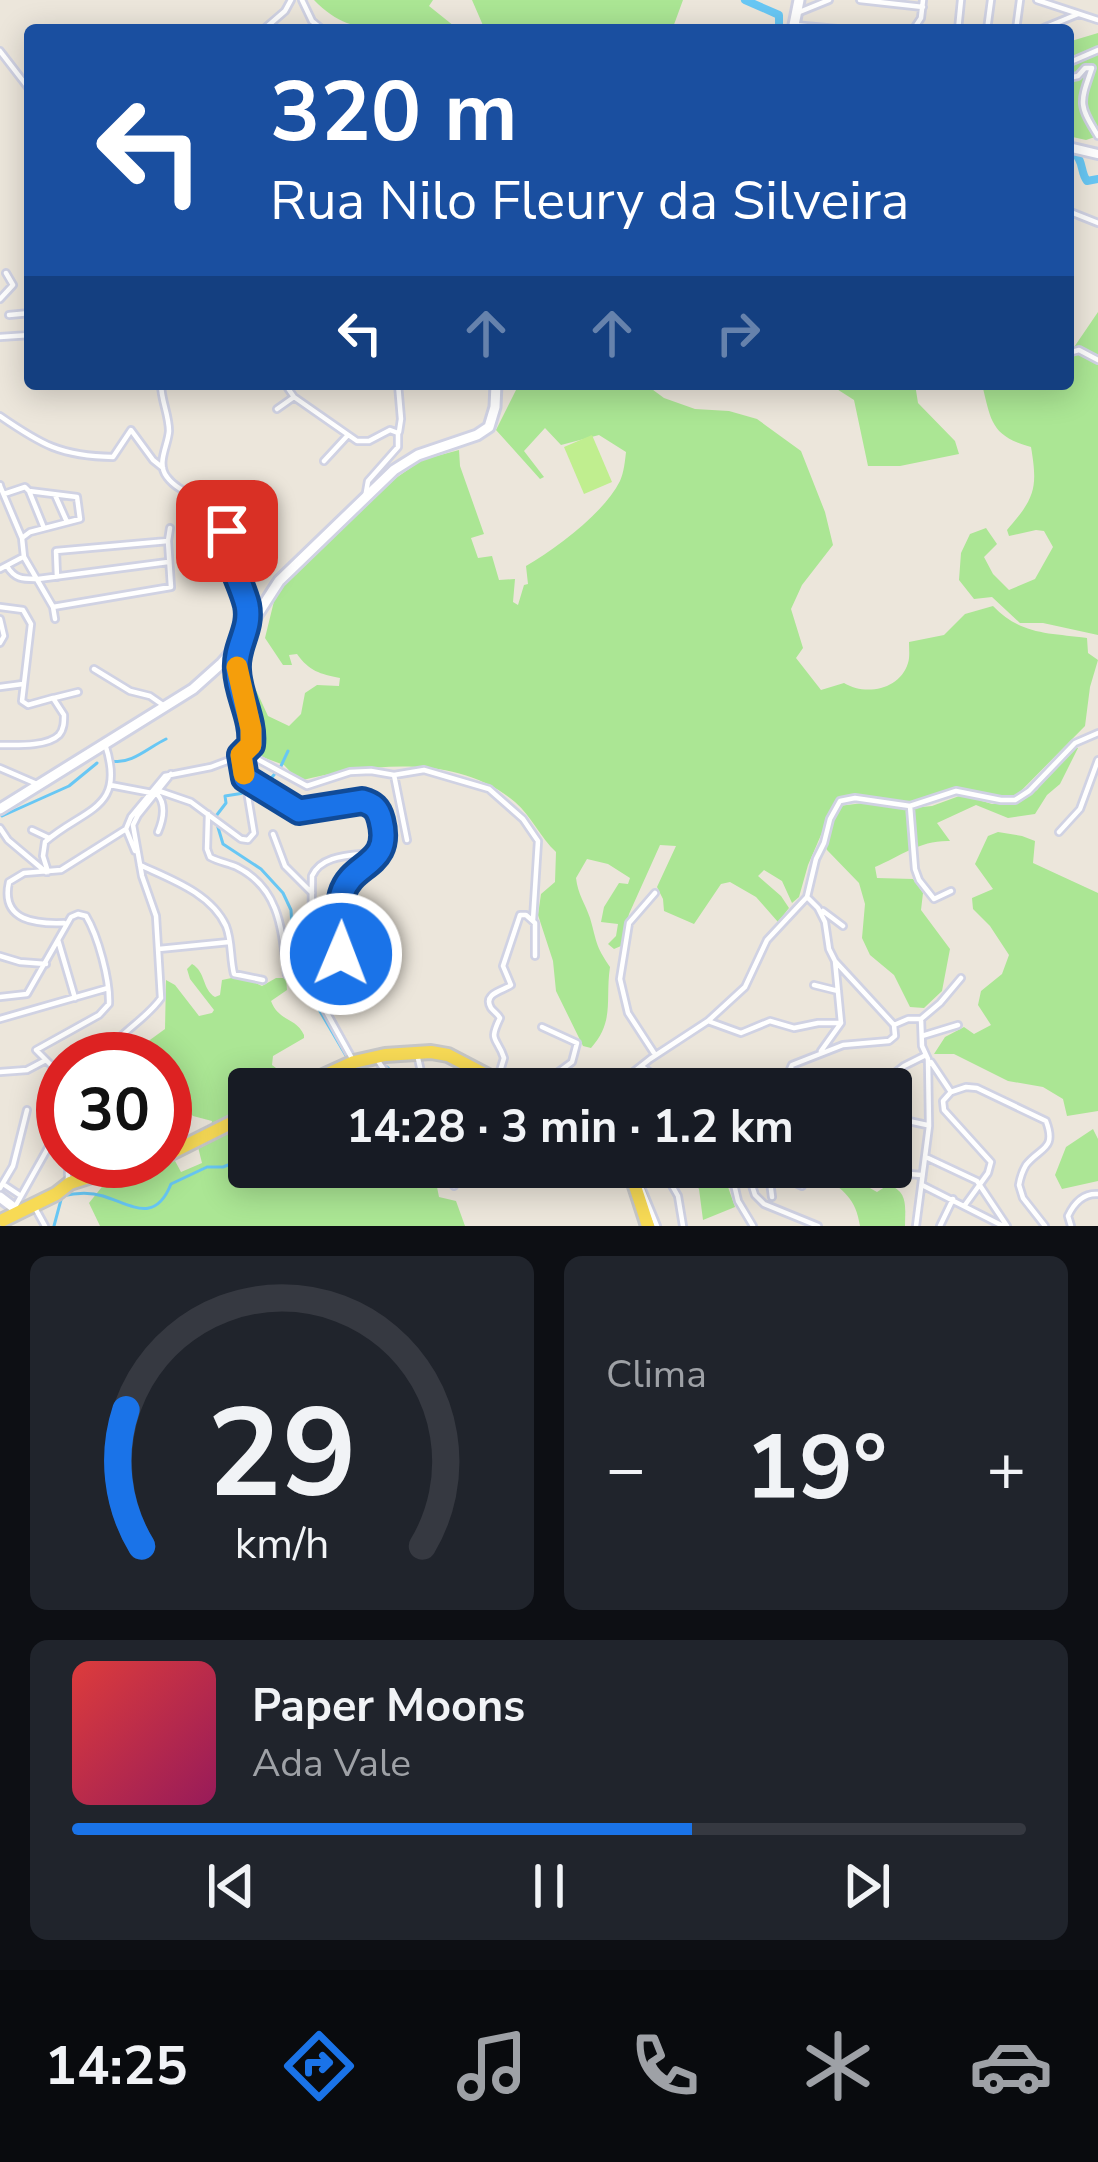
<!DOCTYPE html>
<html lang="pt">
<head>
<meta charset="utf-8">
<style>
	:root { --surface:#171b24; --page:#20242c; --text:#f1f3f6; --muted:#9ea1a6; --line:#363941; --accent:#1a73e8 }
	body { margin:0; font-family:"Nunito Sans",sans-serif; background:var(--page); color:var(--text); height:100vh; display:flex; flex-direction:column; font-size:45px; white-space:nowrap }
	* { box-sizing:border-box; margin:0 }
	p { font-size:39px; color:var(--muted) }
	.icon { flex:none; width:66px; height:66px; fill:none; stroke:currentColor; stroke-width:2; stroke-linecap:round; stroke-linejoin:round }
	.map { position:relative; height:1226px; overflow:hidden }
	.details { display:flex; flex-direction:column; gap:30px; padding:30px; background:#0d0f14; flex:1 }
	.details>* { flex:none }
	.top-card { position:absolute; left:24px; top:24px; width:1050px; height:366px; border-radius:12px; box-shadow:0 6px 30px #0003; background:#1a4fa0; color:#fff; overflow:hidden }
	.speed { position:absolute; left:36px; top:1032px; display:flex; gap:24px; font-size:60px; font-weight:700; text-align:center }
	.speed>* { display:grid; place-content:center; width:156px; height:156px; border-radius:50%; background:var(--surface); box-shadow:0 6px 30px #0003; line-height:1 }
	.speed .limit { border:18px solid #d22; background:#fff; color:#111 }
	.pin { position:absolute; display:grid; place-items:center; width:102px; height:102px; color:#fff; margin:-51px; border-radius:24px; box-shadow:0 6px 18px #0006 }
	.me { position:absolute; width:132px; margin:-66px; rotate:1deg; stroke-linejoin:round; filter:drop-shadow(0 0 9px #0008) }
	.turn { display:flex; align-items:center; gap:42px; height:252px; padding:0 48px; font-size:54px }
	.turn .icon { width:156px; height:156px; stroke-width:2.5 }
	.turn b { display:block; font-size:84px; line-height:102px }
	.lanes { display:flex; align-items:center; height:114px; padding:0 48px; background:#0003; justify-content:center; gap:60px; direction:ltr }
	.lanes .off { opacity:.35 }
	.big { font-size:90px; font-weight:700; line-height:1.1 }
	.details .widget { flex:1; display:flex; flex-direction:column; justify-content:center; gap:18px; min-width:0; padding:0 42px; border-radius:18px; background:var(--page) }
	.details .dial { align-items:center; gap:0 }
	.dial svg { height:312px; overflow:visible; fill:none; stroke:var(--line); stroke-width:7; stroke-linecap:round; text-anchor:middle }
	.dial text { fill:var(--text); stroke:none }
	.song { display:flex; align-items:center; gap:36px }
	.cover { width:144px; height:144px; border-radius:18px; background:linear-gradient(135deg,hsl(0 70% 55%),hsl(330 70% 35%)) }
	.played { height:12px; border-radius:6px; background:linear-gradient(90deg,var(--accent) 65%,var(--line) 65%) }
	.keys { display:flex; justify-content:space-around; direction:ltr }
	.heat { display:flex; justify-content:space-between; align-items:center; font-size:66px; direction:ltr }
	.details .tiles { flex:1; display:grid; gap:30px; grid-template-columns:1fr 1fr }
	.widget:last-child { grid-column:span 2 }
	.trip { position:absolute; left:228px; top:1068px; width:684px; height:120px; border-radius:12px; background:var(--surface); box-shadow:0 6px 30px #0003; font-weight:700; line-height:120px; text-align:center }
	.tab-bar { display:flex; height:192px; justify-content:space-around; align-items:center; background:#090b0e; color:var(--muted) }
	.tab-bar .icon { width:84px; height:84px }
	.tab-bar .on { color:var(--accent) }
	.tab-bar b { font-size:54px; color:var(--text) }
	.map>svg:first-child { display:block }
	.green { fill:#abe694 }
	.pitch { fill:#c0ee8f }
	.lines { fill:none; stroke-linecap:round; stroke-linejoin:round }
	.stream { stroke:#68c7f4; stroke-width:3 }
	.river { stroke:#68c7f4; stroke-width:8 }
	.minor-casing { stroke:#d0d2e3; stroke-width:10 }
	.tertiary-casing { stroke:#d0d2e3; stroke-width:14 }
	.secondary-casing { stroke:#d0d2e3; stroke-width:15 }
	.primary-casing { stroke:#c7c7c7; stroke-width:18 }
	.minor { stroke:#fff; stroke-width:4.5 }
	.tertiary { stroke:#fff; stroke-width:8 }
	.secondary { stroke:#fff; stroke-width:9 }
	.primary { stroke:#f7da55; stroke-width:12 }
	.route-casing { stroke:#114b97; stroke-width:30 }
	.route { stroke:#1a73e8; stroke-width:21 }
	.slow { stroke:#f59e0b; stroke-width:21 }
</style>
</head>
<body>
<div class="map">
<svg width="1098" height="1226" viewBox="0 0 1098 1226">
	<rect width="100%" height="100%" fill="#ece6db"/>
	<path class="green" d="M314 0H433L429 6 459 30H415L412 27C370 29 345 32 314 0Z
		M472 0H683L672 30H485Z
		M1098 33V136L1086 140 1068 136V42Z
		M1098 312V635L1043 623H1020L992 597 974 599 959 580 961 553 970 534 986 528 997 544 984 557 993 574 1009 590 1035 579 1053 547 1044 531 1036 530 1009 536 1007 530C1035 498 1038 488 1031 447 991 436 991 421 982 384H1068V356Z
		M519 384H645L664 398 695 409 729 411 757 419 801 451 825 512 833 545 802 585 791 609 803 648 796 658 821 690 844 683C865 696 900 690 908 663 910 657 909 649 909 642L944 635 965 614 993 606C1021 635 1048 633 1087 638L1088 653 1098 660 1090 687 1085 726 1016 796 1005 798 955 789 918 802 903 804 845 796 837 798 808 865 799 897 792 903 782 881 764 870 758 876 781 896 789 908 778 922 756 897 730 882 721 884 694 924 664 911 663 899 657 887 676 846 660 845 629 914 621 946 614 949 608 944 616 936 618 924 601 922 604 907 619 883 628 884 630 878 608 864 587 859 576 878C578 895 585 903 590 918 597 942 595 945 610 967 605 1000 615 1021 591 1048L583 1046 556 991 553 961 538 915 541 894 555 882 556 852C540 837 532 817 515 802 457 753 368 764 299 781L284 765 257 755 239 670 244 664 268 716 289 726 301 714 305 693 317 685 339 686 340 678C320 674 309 671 297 654L289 655 292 665H283L265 638 276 593 300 566 396 478 422 460 459 450 460 466 484 534 471 538 478 558 492 556 499 580 515 579 513 602 518 605 524 585 528 584 526 566C557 548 604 513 620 481 624 472 625 461 626 452L599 435 561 445 545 428 524 451 544 477 540 479 496 430Z
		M829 384H915L918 403 955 441 959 454 900 466H868L854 400Z
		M1071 747 1078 748 1060 784 1047 795 1035 814 1008 818 976 805 937 823 950 841C920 840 901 856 875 867L877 878 913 879 923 893 921 910 950 949 942 991 924 1008 910 1007 894 975 870 955 862 938 865 904 859 883 827 850 824 844 839 806 863 803 903 809 932 806 962 795 992 804 1016 803 1037 790Z
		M998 832 1022 836 1035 841 1033 863 1098 893V1111L1067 1116 1063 1099 1043 1087 1008 1081 954 1054H934L945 1037 964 1027 974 1034 991 1025 978 1005 981 991 1002 974 1009 955 990 926 973 909 972 898 993 889 975 864 988 836Z
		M192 964C206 972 202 989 215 997L220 995 222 980 241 976 262 986 276 978H286L287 990 271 1001C279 1022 296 1017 304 1035V1038L273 1056 272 1065 280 1071C276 1077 262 1081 254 1087L241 1079 232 1084V1093L236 1102 249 1099V1109L211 1127 212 1121 193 1116 176 1100 165 1096V1059H138L135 1055 143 1045 165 1029 166 980 175 985 199 1016 212 1013 214 1010 190 979 187 969Z
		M249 1120V1167H433L439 1197 456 1201 465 1226H100L89 1203 105 1183 174 1159 181 1172 202 1163 198 1147Z
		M1093 1129 1098 1139V1181L1062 1189 1055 1175 1066 1147Z
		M683 1167H721L735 1207 703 1220 699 1189Z
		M821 1167H846L859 1182 877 1192 888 1185C909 1191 905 1208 905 1226H860C856 1199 844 1190 822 1176Z"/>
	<path class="pitch" d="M592 435 612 482 584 494 564 447Z"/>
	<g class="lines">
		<path class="stream" d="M112 761C131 765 149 747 166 739
			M281 766 288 751
			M265 786 277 771
			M2 816 69 786 97 763
			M216 816 226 803 225 796 244 793
			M217 824 223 844 261 869 283 893 291 910 292 927 297 946 299 981 314 1001 348 1059
			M426 1082 449 1078 472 1089
			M338 1089 349 1078 387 1067 408 1088 419 1083
			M54 1226 62 1196C75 1193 90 1192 103 1196 132 1205 155 1224 171 1184L207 1167H223L236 1162 240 1150 249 1145"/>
		<path class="river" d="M745 0 779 15V27L782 30
			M1068 156 1074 153C1084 161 1080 172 1087 181L1098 179"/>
		<g class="minor-casing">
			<path id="minor" d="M302 0 312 21 323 30
				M860 0 923 7
				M1037 0 1098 20
				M797 13 829 0
				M794 25 848 30
				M263 30 285 11 291 0
				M913 30 921 18 923 0
				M958 30 961 0
				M987 30 991 0
				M1016 30 1020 0
				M1039 30 1078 14
				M0 51 30 90
				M1068 63 1098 50
				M1068 78 1078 76 1085 68H1092C1080 103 1078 104 1098 136
				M1068 211 1098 223
				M0 299 13 285 6 273
				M9 315 30 313
				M0 337 30 335
				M1068 353 1079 350 1098 360
				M161 384C161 400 169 415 169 431 168 446 156 463 167 477 180 495 208 497 222 515 229 524 225 532 226 542 228 571 248 595 247 625
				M285 384 294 397 357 441H369L390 430 398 433V447L368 481 365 498
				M398 384 401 419 399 432
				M277 409 294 397
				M0 416C42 445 61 456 113 457L131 430 153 460 163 468
				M324 461 348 435
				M0 485V486L22 538 30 532 80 519 77 497 29 491 25 487 4 494
				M29 491 44 528
				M55 495 67 522
				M22 538 24 557 53 607
				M7 566C15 580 24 579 38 579L168 562
				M0 569 21 558
				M57 577 56 551 168 541
				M0 607 23 610 31 624 22 701 28 705 53 698 64 715C64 722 64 729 59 735 47 747 15 745 0 745
				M0 619 4 636 0 643
				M55 619 53 607 171 587 168 541 170 528
				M94 669 130 691 150 696 163 705
				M0 687 23 684
				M54 698 78 692
				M246 753 307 786 350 772 371 771 394 775 424 770 489 789 523 819 538 841 533 920
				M0 768 37 784
				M394 775 407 840
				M245 778 300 811 361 801C373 804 377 808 381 820 393 867 352 861 342 894 337 912 340 936 341 954
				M110 785 152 793
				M159 791 191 802 241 839 248 840 254 833 241 755
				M157 794C167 805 163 820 158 832
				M910 806 915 869 919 880 934 899 951 891
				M208 814 207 849 210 857C219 862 228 863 237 867 281 889 282 932 287 975
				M0 828 8 840 46 872
				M126 829 131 817 165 776 211 767 235 758 246 753 251 745V729L237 671V651
				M126 829 135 851
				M32 830 49 838
				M1059 832 1080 809 1098 760
				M273 834 285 866 312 893
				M140 865C170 879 211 893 226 926 232 941 230 958 234 974L263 980
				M48 872 43 856 45 842C84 808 127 810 105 744
				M823 911 843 926
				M64 923C38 924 0 922 9 882L24 873 61 870 126 829
				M58 940 75 998
				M159 949 229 942
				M0 956 20 962 46 964
				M814 985 838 991
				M0 997 27 994 71 917 78 914 86 916C98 936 110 980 109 1004L99 1015 36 1050 63 1077
				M0 1019 108 988
				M921 1019 940 1003 961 978
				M708 1021 741 1033 770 1021 794 1028 818 1023H841L835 961 829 949 825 922 818 908 807 897
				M894 1025 908 1019H921L922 1046 928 1059 929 1126 916 1226
				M542 1027 577 1043 572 1062 553 1076 559 1089
				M922 1036 958 1025
				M821 1051 841 1023
				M654 1053 628 1013 620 979 629 923 655 893
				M417 1054 425 1089
				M103 1059C117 1033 145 1021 161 998L156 916 142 876 133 825 138 815 171 774
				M132 1059 134 1057
				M378 1061 397 1089
				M354 1062 323 1006 311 975 312 876C322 853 355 856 377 852
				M931 1062 951 1092
				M641 1066 673 1089
				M0 1072 27 1070 44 1061
				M497 1081 504 1058C497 1036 488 1043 500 1018 498 1014 494 1012 491 1008 482 993 505 990 511 985L503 966 520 915H526L535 923V956
				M612 1089 650 1059 708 1021 745 987 767 940 807 897 816 859 824 843 830 819 840 801 855 798 910 806 956 791 1001 800H1015L1029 791 1075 743 1098 733
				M800 1089 789 1072 792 1065 843 1045 889 1041 895 1036 894 1025 835 961
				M835 1089V1080L838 1077 882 1083 904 1066 926 1055
				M951 1092 966 1087 977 1088 1046 1121C1057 1150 1040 1147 1026 1165 1023 1170 1020 1179 1019 1185L1023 1198 1045 1226
				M951 1092 943 1101 944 1110 991 1162 988 1173 965 1205
				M165 1121 172 1118
				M928 1158 977 1181 1007 1226
				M68 1161V1179
				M891 1164 897 1173 921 1175
				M451 1167 454 1186
				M730 1167 738 1201 753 1226
				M895 1167 904 1120 927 1125
				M662 1168 678 1196 683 1226
				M748 1173 755 1195 764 1204 818 1226
				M731 1174 767 1173
				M3 1184 21 1196
				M922 1185 1003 1226
				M641 1187 657 1226
				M0 1188 13 1166 27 1110
				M772 1197 769 1174 773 1172 802 1186
				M16 1205 63 1121
				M34 1206 45 1226
				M940 1226 953 1199
				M1071 1226 1068 1216C1074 1203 1083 1193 1098 1194"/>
		</g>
		<g class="tertiary-casing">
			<path id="tertiary" d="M1068 147 1098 154"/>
		</g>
		<g class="secondary-casing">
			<path id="secondary" d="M793 30 799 0
				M0 809 193 689 222 663 237 646 279 581 394 470 418 455 477 435 489 427 495 407 496 384
				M0 1197 13 1207"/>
		</g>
		<g class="primary-casing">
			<path id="primary" d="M295 1089 354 1062 385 1055 431 1052 448 1055 513 1089
				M165 1156 249 1114
				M618 1167 634 1183 648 1226
				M3 1220 56 1194 70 1183 138 1161"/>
		</g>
		<use href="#minor" class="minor"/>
		<use href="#tertiary" class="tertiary"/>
		<use href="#secondary" class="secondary"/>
		<use href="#primary" class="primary"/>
	</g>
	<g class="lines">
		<g class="route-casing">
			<path id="route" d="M227 531C224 557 241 580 247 605 252 630 235 645 237 670 238 696 254 719 251 745L241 755 245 778 299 811 362 801C373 804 378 808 381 820 393 867 352 861 342 894 337 912 340 936 341 954"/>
		</g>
		<use href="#route" class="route"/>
		<path class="slow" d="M237 667 251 729V745L241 755 244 774"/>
	</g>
</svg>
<div class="speed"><div class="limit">30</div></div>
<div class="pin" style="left:227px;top:531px;background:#d93025"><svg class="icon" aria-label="arrive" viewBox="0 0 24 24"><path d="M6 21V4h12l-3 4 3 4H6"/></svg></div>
<svg class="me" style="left:341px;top:954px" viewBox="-20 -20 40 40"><circle r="17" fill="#1a73e8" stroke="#fff" stroke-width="3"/><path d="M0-11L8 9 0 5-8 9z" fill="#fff"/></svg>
<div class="trip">14:28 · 3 min · 1.2 km</div>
<div class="top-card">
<div class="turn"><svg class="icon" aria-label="left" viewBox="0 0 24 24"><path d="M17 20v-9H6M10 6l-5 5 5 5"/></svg><div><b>320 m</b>Rua Nilo Fleury da Silveira</div></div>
<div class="lanes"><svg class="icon" aria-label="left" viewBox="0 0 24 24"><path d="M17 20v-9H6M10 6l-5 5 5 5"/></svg><svg class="icon off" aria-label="ahead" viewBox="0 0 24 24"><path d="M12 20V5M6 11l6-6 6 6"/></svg><svg class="icon off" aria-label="ahead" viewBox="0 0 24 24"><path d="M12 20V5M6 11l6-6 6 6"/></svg><svg class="icon off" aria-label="right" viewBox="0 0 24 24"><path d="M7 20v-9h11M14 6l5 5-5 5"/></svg></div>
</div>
</div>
<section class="details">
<div class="tiles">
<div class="widget dial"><svg viewBox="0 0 100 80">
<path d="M14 69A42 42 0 1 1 86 69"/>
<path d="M14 69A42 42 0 0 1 10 34" stroke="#1a73e8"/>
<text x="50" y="56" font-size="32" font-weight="700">29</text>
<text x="50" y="72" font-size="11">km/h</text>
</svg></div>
<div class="widget"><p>Clima</p>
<div class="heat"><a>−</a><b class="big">19°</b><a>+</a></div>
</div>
<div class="widget">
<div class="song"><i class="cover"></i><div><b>Paper Moons</b><p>Ada Vale</p></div></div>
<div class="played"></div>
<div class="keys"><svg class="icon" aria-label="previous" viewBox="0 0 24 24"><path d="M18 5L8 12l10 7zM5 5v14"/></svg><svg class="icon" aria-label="pause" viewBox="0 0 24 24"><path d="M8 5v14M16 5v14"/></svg><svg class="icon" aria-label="next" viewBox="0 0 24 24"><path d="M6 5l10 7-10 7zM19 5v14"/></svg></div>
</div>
</div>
</section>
<nav class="tab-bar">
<b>14:25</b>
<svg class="icon on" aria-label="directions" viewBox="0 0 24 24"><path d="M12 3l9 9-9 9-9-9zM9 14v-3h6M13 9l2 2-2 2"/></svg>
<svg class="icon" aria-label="music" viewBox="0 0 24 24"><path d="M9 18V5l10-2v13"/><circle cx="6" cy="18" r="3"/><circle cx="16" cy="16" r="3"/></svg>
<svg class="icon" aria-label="phone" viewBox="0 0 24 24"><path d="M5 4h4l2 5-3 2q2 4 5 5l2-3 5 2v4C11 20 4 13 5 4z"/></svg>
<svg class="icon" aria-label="climate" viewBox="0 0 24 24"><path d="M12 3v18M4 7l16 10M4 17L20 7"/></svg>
<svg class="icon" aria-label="car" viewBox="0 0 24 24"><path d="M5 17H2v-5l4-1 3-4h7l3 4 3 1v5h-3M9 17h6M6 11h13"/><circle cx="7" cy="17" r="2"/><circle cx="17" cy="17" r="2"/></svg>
</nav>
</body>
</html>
